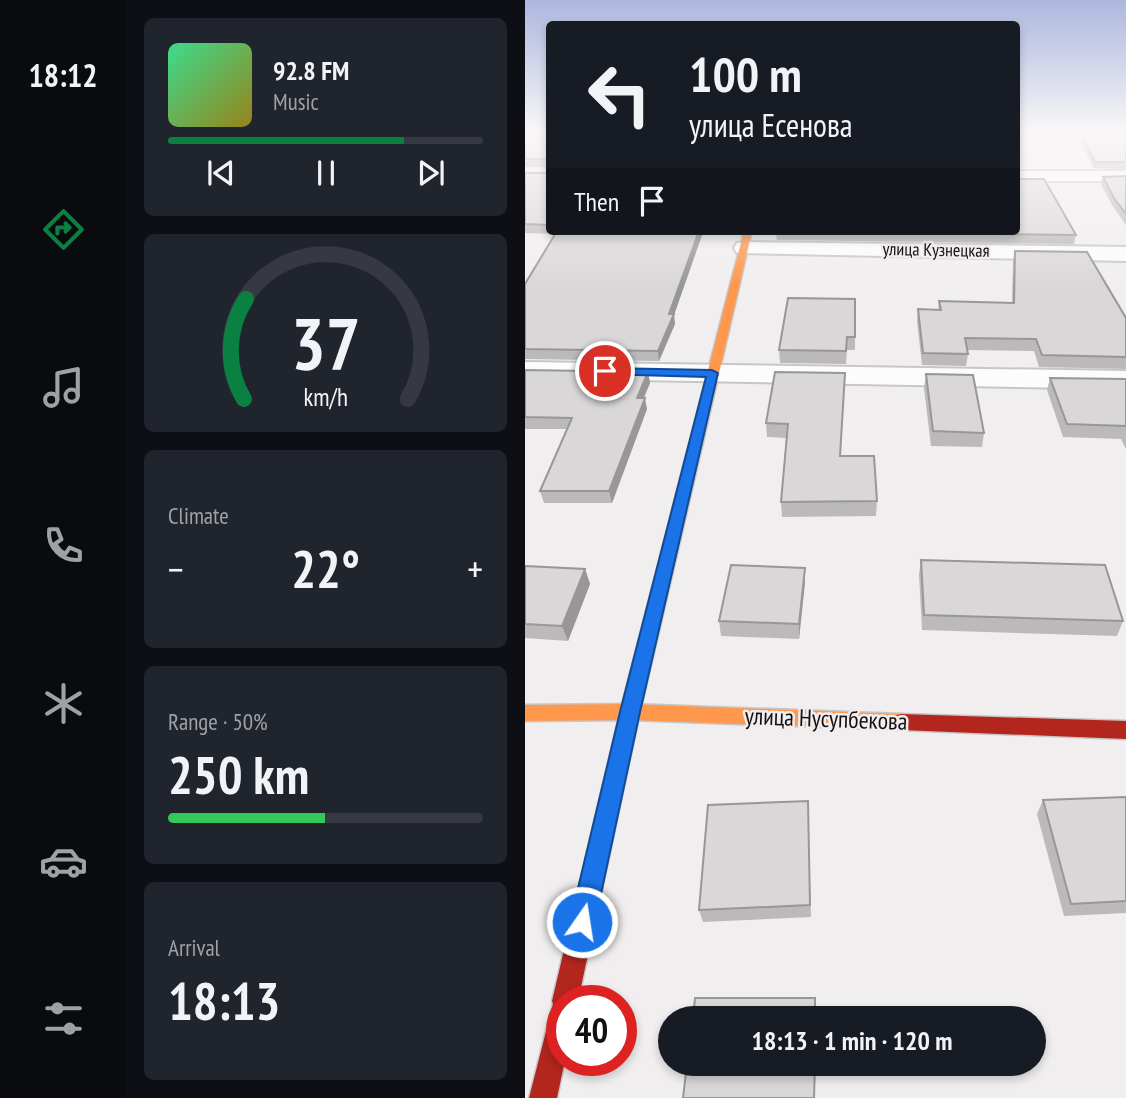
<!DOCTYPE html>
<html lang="en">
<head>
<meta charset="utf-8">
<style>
	:root { --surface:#171b24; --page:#20242c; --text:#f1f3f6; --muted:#9ea1a6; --line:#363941; --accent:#0b8043 }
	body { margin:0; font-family:"PT Sans Narrow",sans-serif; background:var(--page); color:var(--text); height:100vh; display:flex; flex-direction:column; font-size:26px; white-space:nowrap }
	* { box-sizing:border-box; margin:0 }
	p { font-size:23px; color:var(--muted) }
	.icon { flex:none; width:38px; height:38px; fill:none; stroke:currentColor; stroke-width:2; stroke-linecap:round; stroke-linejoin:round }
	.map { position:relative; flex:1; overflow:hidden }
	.panel { display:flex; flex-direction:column; gap:18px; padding:18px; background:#0d0f14; width:399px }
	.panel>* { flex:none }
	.banner { position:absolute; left:21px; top:21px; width:474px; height:214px; border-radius:7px; box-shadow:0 4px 10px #0003; background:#171b24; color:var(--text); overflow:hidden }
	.speed { position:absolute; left:21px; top:985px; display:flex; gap:14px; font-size:35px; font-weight:700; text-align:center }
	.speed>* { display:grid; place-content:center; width:91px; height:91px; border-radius:50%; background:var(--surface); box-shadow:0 4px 10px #0003; line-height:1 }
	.speed .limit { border:10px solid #d22; background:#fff; color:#111 }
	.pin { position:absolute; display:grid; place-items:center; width:60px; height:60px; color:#fff; margin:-30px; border:4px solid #fff; border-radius:50%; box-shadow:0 2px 7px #0007 }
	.me { position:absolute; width:77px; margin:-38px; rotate:13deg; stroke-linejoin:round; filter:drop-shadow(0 0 5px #0008) }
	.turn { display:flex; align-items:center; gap:24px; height:147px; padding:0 28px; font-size:32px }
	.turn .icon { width:91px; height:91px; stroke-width:2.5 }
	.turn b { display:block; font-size:49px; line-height:60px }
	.then { display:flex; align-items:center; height:66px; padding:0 28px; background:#0003; gap:14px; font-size:26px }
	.big { font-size:52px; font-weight:700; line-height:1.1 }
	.panel .widget { flex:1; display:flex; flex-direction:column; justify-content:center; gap:10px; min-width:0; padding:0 24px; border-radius:10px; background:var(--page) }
	.panel .dial { align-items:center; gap:0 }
	.dial svg { height:182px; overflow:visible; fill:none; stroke:var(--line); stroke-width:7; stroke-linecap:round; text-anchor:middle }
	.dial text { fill:var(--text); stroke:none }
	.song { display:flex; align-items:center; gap:21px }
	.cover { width:84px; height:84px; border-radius:10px; background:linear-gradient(135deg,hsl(150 70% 55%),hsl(50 70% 35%)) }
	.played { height:7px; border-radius:4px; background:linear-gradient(90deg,var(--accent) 75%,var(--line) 75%) }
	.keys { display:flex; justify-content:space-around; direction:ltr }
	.heat { display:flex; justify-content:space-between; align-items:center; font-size:38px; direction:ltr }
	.charge { height:10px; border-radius:5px; background:linear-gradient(90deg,#34c759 50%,var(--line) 0) }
	.trip { position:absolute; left:133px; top:1006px; width:388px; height:70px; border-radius:35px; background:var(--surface); box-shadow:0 4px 10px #0003; font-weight:700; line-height:70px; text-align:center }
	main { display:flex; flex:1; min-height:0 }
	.tab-bar { display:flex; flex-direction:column; width:126px; justify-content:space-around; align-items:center; background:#090b0e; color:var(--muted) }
	.tab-bar .icon { width:49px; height:49px }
	.tab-bar .on { color:var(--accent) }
	.tab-bar b { font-size:32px; color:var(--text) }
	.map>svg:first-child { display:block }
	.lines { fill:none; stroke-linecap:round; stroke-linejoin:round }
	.street-casing { stroke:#c8c6c7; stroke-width:4 }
	.slow-casing { stroke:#c8c6c7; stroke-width:3 }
	.jam-casing { stroke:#c8c6c7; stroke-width:3 }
	.street { fill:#fdfcfd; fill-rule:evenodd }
	.slow { fill:#ff974d; fill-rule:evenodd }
	.jam { fill:#b3261e; fill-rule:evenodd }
	.wall { fill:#bbb9b9 }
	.shaded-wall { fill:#989696 }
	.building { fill:#d9d7d7; stroke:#989696; stroke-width:2 }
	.route { fill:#1a73e8; stroke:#114b97; stroke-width:2 }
	.labels { text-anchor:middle; stroke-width:5; stroke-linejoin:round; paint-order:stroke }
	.far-street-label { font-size:18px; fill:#131112; stroke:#f2edef }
	.near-street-label { font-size:24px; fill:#131112; stroke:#f2edef }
</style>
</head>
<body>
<main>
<nav class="tab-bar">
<b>18:12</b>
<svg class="icon on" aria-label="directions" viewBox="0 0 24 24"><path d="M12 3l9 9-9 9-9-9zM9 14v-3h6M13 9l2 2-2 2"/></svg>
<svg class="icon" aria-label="music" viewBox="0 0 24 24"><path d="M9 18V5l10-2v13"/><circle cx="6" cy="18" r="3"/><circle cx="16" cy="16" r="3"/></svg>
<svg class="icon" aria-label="phone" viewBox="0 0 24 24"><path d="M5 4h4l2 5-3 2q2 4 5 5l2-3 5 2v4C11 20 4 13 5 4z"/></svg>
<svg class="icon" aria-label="climate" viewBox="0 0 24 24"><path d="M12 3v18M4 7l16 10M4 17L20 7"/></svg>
<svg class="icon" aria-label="car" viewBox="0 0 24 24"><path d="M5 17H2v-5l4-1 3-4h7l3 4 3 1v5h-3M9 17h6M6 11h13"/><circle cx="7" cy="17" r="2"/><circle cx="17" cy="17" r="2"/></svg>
<svg class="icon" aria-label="filters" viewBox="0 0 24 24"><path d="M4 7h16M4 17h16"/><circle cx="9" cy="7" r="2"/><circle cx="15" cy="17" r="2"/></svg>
</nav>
<section class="panel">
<div class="widget">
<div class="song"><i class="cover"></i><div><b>92.8 FM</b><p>Music</p></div></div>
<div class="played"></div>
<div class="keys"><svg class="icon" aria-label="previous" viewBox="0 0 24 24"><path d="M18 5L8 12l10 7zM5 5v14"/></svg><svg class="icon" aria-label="pause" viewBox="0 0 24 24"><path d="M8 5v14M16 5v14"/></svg><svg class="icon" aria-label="next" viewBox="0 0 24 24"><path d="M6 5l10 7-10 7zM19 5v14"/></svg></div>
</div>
<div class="widget dial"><svg viewBox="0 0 100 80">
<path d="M14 69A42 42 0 1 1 86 69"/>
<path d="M14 69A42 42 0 0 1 15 25" stroke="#0b8043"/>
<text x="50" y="56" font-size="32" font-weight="700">37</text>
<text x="50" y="72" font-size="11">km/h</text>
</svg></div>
<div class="widget"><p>Climate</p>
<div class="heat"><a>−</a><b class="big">22°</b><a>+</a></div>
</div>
<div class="widget"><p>Range · 50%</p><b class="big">250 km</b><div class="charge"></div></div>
<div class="widget"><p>Arrival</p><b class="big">18:13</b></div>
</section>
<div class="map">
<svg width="601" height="1098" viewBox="0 0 601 1098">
	<rect width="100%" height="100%" fill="#f1eeef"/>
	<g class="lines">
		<g class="street-casing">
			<path id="street" d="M492 171H601V181H492Z
				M220 242 601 247V261L212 253 209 248 212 243Z
				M0 362 601 371V389L0 378Z"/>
		</g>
		<g class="slow-casing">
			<path id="slow" d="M219 231H227L155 541 147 546 139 541Z
				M105 704 376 714 383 716 386 722 383 728 376 730 105 720 0 721V705Z"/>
		</g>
		<g class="jam-casing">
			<path id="jam" d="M147 536 155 541 115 712 53 1001H37V1060H40L32 1098H4L28 1004 27 1001 95 712 139 541Z
				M376 714 601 721V739L376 730 369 728 366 722 369 716Z"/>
		</g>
		<use href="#street" class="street"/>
		<use href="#slow" class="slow"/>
		<use href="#jam" class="jam"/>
	</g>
	<path class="wall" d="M0 133H24V231H211L209 235H177L149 315 150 324 134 361 0 359V284L31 234 0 233V173H24V167H0Z
		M551 133H601V169L569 168Z
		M601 176V225L587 205 576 184 578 177Z
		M234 231H492L551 235 549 244 252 240 251 235H235Z
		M490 251 601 318V369L514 367 509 351 442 350 443 354 441 366 397 365 392 321 393 309 413 310 414 301 487 303 488 261Z
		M263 298 330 337V350H322L321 364 255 363 254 350Z
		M0 370 123 372 125 383 119 398 122 409 87 503H19L15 491 42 429H0Z
		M250 372 352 501 351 516 257 517 256 502 261 438 242 437 241 423Z
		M401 374 459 433 457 447 406 446 399 388Z
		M525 378 601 379V449L596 439 538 437 522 390Z
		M396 560 598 621 592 636 397 630 394 575Z
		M0 566 60 569 65 584 43 641 0 638Z
		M280 568V582L274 639 196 636 194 621Z
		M601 797V913L539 916 512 814 518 800Z
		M283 801 286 917 178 922 174 910Z"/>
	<path class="shaded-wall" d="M174 231H176L177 235 149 315 150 324 134 361 133 351 144 314Z
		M123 372 125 383 114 409 112 398Z
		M120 398 122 409 87 503 84 491Z
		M280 568V582L274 639V624Z
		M60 569 65 584 43 641 37 626Z"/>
	<path class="building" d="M0 133H24V225L0 224V173H24V159H0Z
		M556 133H601V162H570Z
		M601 176V214L589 198 578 177Z
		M492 179H519L551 235 269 231H492Z
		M32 231H174L144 314H149L133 351 0 349V284Z
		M490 251 562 252 601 318V357L517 355 511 339 440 338 443 354 398 353 393 309 416 310 414 301 489 303Z
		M263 298 330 299V337H322L321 351 254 350Z
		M0 370 123 372 112 398H120L84 491H15L47 418 0 417Z
		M250 372 320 373 315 456H349L352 501 256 502 263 424 241 423Z
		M401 374 448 375 459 433 408 431Z
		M525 378 601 379V426L542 424Z
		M396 560 580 565 598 621 399 615Z
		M206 565 280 568 274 624 194 621Z
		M0 566 60 569 37 626 0 624Z
		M601 797V901L546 904 518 800Z
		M283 801 285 905 174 910 183 805Z
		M170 998H290V1018H168Z
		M162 1064H290L289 1098H158Z"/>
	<linearGradient id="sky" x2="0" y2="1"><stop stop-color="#adb7de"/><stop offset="0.46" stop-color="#f9f7f8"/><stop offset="1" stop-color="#f9f7f8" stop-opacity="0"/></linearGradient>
	<rect width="601" height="287" fill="url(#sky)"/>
	<path class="route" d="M80 368 187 370 193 373 115 712 70 922 66 931 57 935 49 931 45 922 95 712 181 377 76 374 74 371Z"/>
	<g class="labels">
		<g class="far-street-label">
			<text transform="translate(411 250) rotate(1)" y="6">улица Кузнецкая</text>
		</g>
		<g class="near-street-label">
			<text transform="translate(301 719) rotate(2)" y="8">улица Нусупбекова</text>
		</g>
	</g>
</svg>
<div class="speed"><div class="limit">40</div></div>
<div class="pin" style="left:80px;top:371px;background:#d93025"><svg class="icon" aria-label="arrive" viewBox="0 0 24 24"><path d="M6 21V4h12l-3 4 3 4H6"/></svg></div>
<svg class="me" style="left:57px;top:922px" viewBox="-20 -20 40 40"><circle r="17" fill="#1a73e8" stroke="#fff" stroke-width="3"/><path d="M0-11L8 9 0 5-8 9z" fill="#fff"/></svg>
<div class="trip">18:13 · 1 min · 120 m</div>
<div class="banner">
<div class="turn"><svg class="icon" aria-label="left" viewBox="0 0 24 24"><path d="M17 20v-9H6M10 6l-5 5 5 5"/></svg><div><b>100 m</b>улица Есенова</div></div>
<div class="then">Then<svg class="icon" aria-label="arrive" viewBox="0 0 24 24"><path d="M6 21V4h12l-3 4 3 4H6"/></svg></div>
</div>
</div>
</main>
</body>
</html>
